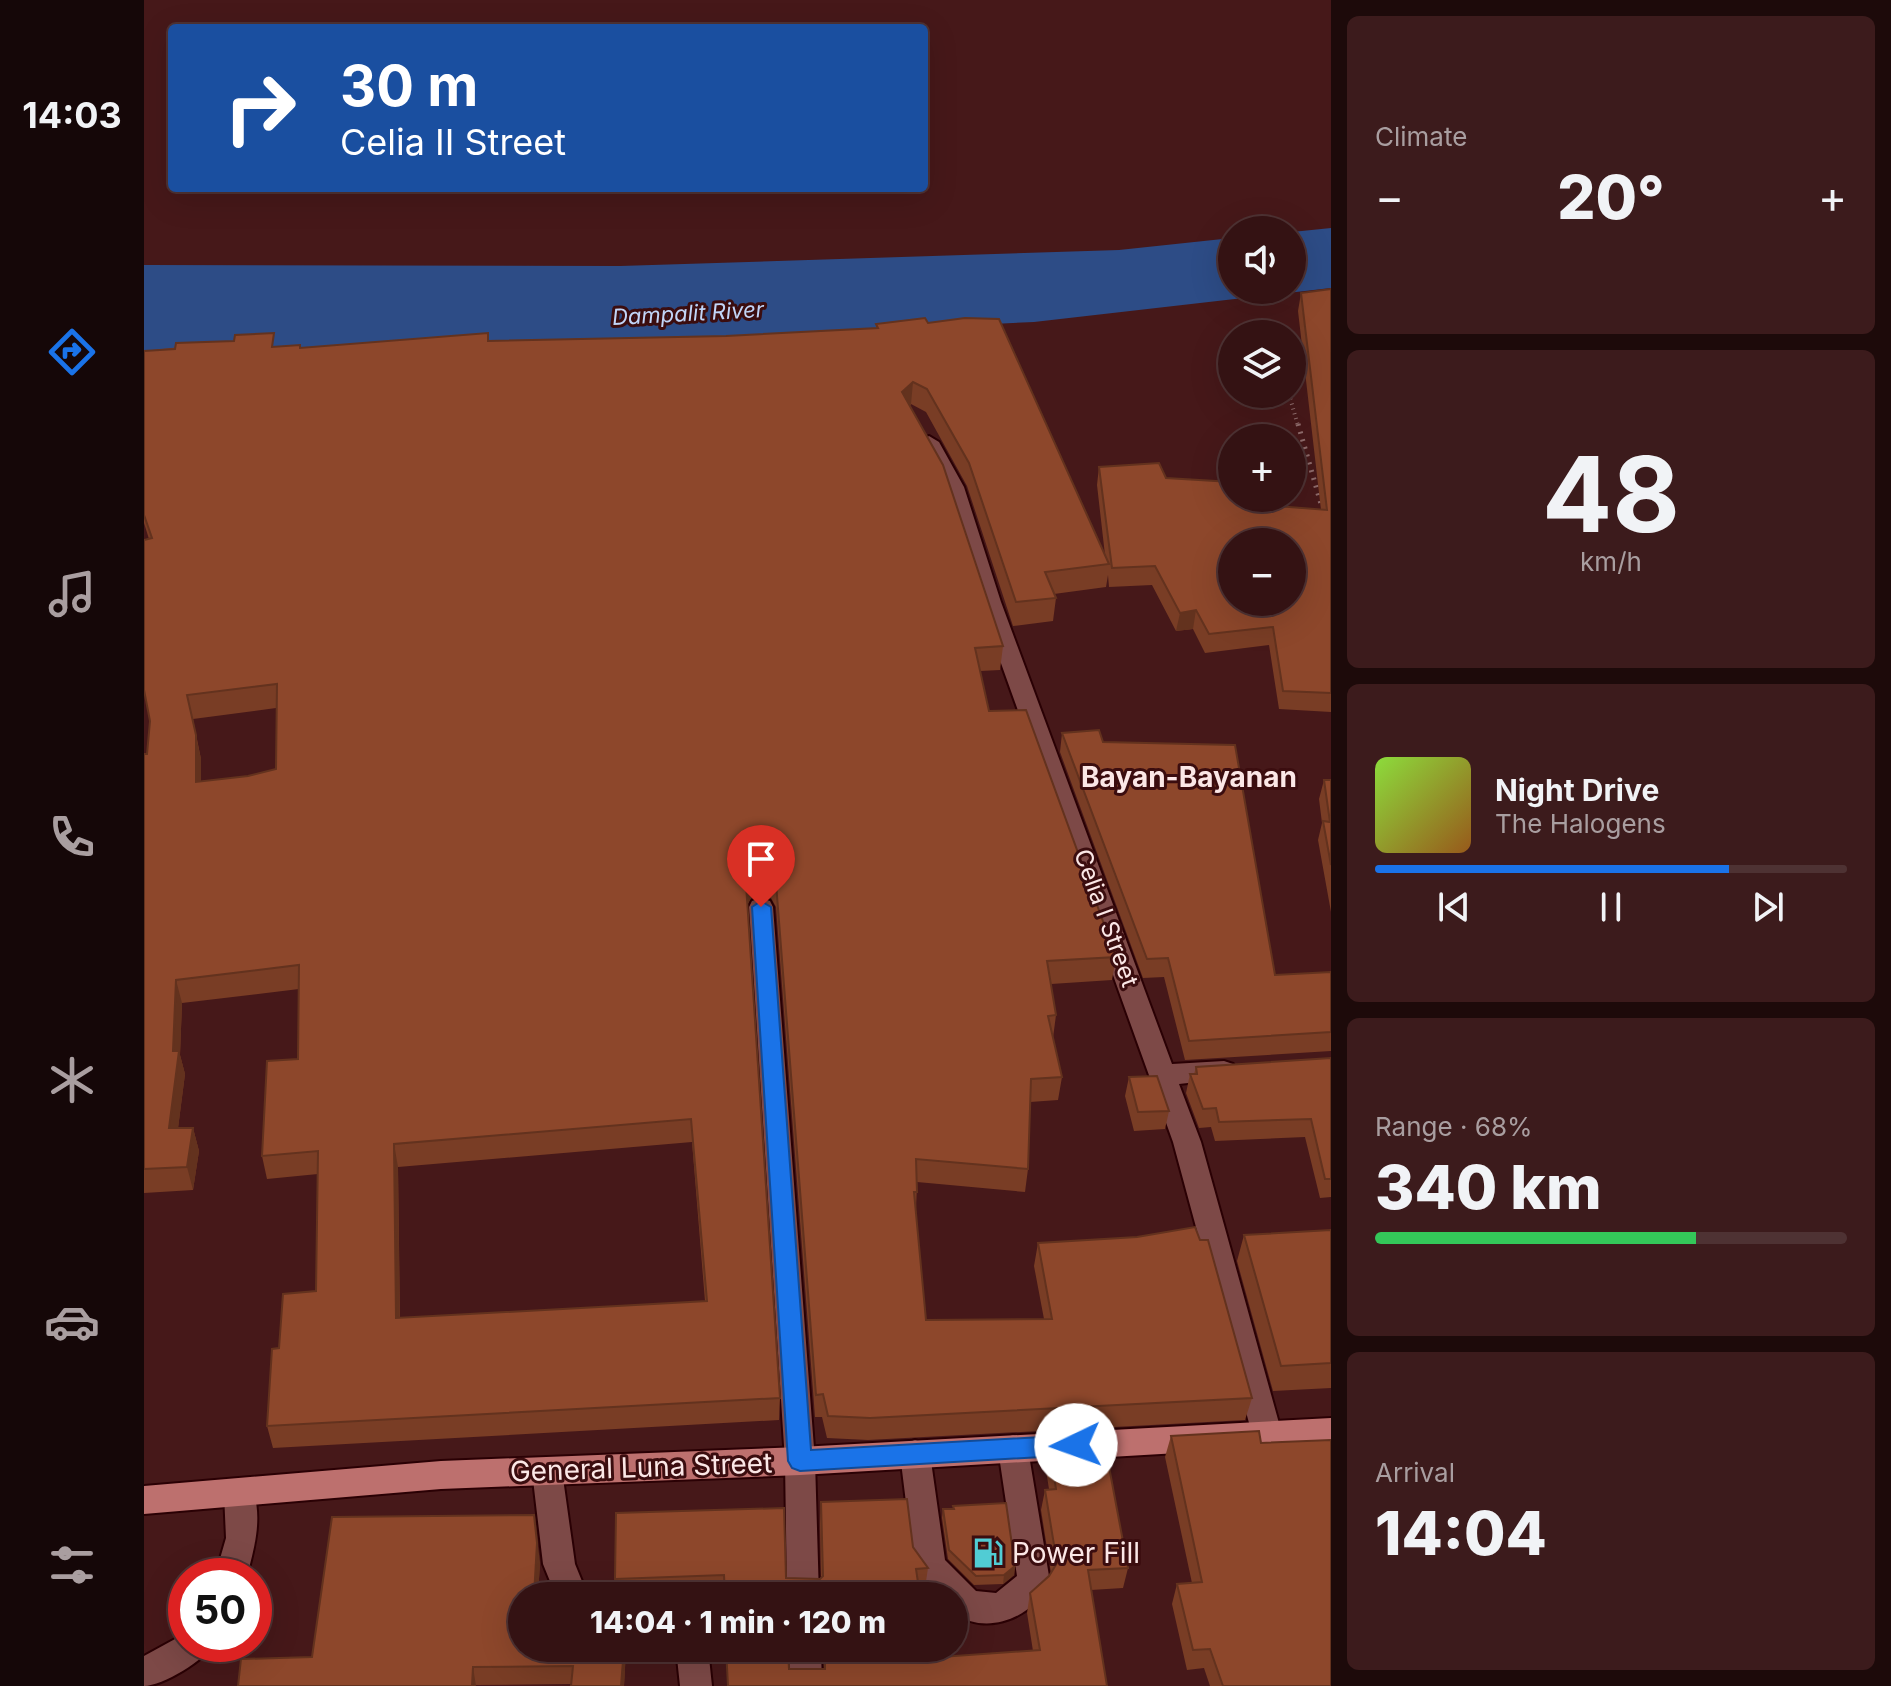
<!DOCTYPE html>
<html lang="en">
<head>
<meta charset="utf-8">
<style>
	:root { --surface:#341213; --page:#3c1b1c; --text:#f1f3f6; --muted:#a99ea0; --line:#4e3233; --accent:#1a73e8 }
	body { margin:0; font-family:Inter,sans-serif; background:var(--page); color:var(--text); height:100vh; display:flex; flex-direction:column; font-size:30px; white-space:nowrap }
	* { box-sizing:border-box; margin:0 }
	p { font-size:26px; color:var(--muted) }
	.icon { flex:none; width:44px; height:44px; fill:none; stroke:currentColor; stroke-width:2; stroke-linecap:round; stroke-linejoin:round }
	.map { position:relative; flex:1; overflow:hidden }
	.sheet { display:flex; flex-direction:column; gap:16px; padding:16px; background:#1d0a0a; width:560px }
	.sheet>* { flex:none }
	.guide { position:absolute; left:24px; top:24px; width:760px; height:168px; border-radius:8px; box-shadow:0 8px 32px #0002,0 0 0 2px var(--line); background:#1a4fa0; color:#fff; overflow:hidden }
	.controls { position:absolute; left:1074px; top:216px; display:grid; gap:16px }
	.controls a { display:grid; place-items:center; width:88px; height:88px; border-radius:50%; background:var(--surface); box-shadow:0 8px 32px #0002,0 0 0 2px var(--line); font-size:40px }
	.speed { position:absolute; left:24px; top:1558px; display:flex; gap:16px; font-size:40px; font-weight:700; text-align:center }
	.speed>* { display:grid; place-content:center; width:104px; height:104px; border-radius:50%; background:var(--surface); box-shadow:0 8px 32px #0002,0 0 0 2px var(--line); line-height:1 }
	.speed .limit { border:12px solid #d22; background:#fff; color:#111 }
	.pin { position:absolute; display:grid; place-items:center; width:68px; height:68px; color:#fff; margin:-82px -34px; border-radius:50% 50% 50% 0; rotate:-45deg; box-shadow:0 0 8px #0007 }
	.pin .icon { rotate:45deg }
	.me { position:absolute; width:88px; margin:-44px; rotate:267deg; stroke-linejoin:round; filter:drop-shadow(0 0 6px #0008) }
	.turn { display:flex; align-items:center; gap:28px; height:168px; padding:0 40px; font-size:36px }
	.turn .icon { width:104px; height:104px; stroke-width:2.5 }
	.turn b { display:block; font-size:56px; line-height:68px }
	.big { font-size:60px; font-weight:800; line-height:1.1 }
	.sheet .tile { flex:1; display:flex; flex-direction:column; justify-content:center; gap:12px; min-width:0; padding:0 28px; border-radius:12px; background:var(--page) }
	.sheet .dial { align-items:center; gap:0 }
	.dial b { font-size:104px; line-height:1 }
	.song { display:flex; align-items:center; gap:24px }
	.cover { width:96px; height:96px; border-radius:12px; background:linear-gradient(135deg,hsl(90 70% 55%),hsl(30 70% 35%)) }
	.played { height:8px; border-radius:4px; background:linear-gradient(90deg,var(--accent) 75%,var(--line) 75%) }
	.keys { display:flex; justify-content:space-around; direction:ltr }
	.heat { display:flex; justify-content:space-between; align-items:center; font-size:44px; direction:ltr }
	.charge { height:12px; border-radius:6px; background:linear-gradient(90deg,#34c759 68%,var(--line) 0) }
	.trip { position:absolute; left:364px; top:1582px; width:460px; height:80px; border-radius:40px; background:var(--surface); box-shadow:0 8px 32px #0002,0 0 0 2px var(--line); font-weight:800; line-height:80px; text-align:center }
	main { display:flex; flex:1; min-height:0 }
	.menu { display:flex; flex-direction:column; width:144px; justify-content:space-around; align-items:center; background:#150708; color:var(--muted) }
	.menu .icon { width:56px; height:56px }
	.menu .current { color:var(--accent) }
	.menu b { font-size:36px; color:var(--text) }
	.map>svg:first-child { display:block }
	.water { fill:#2d4c86 }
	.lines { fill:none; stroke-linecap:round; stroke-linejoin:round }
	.minor-casing { stroke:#2a0004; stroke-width:4 }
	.major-casing { stroke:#2a0004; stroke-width:4 }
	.path-far1 { stroke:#8e6b6b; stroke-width:4; stroke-dasharray:1 4; stroke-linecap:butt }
	.path { stroke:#8e6b6b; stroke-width:5; stroke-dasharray:2 6; stroke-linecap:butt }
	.minor { fill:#7d4947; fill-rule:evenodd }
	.major { fill:#bd706e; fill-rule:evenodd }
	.wall { fill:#793d25; fill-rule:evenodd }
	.shaded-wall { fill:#63321e }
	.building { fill:#8d472b; stroke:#63321e; stroke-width:2; fill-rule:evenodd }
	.route { fill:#1a73e8; stroke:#114b97; stroke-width:2 }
	.labels { text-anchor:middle; stroke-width:6; stroke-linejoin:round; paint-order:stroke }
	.far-water-label { font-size:22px; font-style:italic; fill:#c1d5f8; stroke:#3b0d0f }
	.street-label { font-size:24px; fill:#fbe7e6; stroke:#3b0d0f }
	.quarter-label { font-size:28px; font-weight:bold; fill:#fbe7e6; stroke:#3b0d0f }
	.near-street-label { font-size:28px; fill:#fbe7e6; stroke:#3b0d0f }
	.near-poi-label { font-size:28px; fill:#fbe7e6; stroke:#3b0d0f; text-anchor:start }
</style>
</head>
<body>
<main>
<nav class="menu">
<b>14:03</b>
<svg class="icon current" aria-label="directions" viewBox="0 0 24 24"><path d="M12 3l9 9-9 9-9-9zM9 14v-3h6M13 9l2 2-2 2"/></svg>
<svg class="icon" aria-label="music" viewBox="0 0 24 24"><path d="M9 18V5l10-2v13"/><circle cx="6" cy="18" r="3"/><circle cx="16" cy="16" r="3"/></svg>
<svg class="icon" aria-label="phone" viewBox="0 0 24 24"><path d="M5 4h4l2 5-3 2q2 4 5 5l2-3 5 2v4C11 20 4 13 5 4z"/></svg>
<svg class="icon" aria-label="climate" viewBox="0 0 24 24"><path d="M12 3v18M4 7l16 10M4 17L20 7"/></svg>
<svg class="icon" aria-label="car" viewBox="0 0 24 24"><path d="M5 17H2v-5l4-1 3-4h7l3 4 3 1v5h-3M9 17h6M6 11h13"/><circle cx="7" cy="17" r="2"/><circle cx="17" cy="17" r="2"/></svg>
<svg class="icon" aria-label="filters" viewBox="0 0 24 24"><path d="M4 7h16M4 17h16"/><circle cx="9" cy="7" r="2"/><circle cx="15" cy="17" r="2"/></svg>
</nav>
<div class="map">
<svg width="1187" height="1686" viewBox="0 0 1187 1686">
	<rect width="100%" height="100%" fill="#461819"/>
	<path class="water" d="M1187 228V288L890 322 0 365V265L476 266 975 250 1088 238V290H1148V232Z"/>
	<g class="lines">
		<g class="minor-casing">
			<path id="minor" d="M785 436 795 442 820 487 857 602 1028 1064 1080 1061 1089 1064 1093 1071 1089 1078 1035 1084 1057 1142 1138 1434 1134 1444 1123 1447 1112 1444 1108 1434 1029 1142 835 602 800 487 775 442Z
				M617 898 626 901 629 907 671 1461 675 1596H643L641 1461 605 907 608 901Z
				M869 1435 880 1439 884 1449 906 1582C890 1617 843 1637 810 1613V1596H793L775 1577 770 1567 756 1454 760 1444 771 1440 782 1444 786 1454 801 1560 832 1591 852 1593 873 1576 854 1449 858 1439Z
				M403 1457 414 1461 418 1471 431 1564 444 1596H412L399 1564 388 1471 392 1461Z
				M95 1479 106 1483C120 1513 111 1546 103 1576H71L82 1538 80 1493 84 1483Z
				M42 1633V1644H69C62 1660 18 1686 0 1686V1656Z
				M532 1648H564L568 1686H536Z
				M645 1648H677L678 1686H646Z"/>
		</g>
		<g class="major-casing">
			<path id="major" d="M1187 1418V1444L656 1475 297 1489 0 1514V1486L297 1461 656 1447Z"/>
		</g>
		<path class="path-far1" d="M1100 328 1106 334
			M1145 394 1154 426"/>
		<path class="path" d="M1154 424 1177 504"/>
		<use href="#minor" class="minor"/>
		<use href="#major" class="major"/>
	</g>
	<path class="wall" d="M1187 289V712L1135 709 1125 645 1061 653 1049 629 1032 631 1008 585 965 587 964 575 962 587 910 594 912 598 909 621 869 626 823 486 782 412 767 404 766 406 859 646 856 670 836 671 845 711 972 957 968 980 907 984 912 1015 909 1038 918 1077 914 1100 886 1102 884 1169 881 1192 773 1182 772 1210 782 1320 900 1319 890 1266 894 1243 1108 1398 1101 1420 724 1440 683 1438 678 1417H671L632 907 627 898 618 895 607 898 603 905 636 1398 635 1420 129 1448 123 1426 135 1348 172 1291 174 1174 123 1179 118 1156 154 1059 155 989 38 1003 36 1055 41 1074 34 1128H49L55 1151 49 1190 0 1193V754H3L6 721 5 539 0 523V351L90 341 132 347 157 348 344 341 582 336 732 328V324L784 323 961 555 953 485 955 467 1022 478 1109 504 1177 510 1154 311 1157 293ZM132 708V769L104 776 57 781V759L49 719ZM548 1142 561 1301 256 1318 254 1167Z
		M918 733 959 742 1131 975 1187 972V1051L1041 1060 1020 977 999 978 916 752Z
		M1180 780H1187V912L1174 840 1178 823 1175 799Z
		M1187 1058V1197L1176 1198 1161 1137 1071 1141 1067 1127 1055 1128 1042 1093 1046 1074H1050L1052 1067Z
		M985 1077 1025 1111 1021 1129 990 1131 981 1096Z
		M1187 1230V1388L1129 1391 1093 1261 1100 1235Z
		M1027 1436 1117 1443 1187 1686H1066L1060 1668 1043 1670 1028 1604 1033 1584 1048 1583 1021 1457Z
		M905 1443 984 1568 979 1588 947 1590 963 1686H583L645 1669H680L679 1648H782L783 1658 889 1651 883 1613 886 1593 907 1573 897 1510 901 1490 905 1489 901 1464Z
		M677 1502 769 1547 784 1568 781 1588 567 1596H472L471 1579 472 1513 642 1578 676 1579 677 1578 676 1523Z
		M799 1509 871 1566 870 1575 859 1584 830 1585 804 1559 798 1518Z
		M396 1562 394 1596H378V1648H482L480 1686H427V1684L332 1685 168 1657Z"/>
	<path class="shaded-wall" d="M769 382 767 404 756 414 758 392Z
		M1052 610 1049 629 1032 631 1036 613Z
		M43 695 57 759V805L52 782Z
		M618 872V895L607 898 602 907V884L607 875Z
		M32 980 38 1003 36 1055 41 1074 31 1152 25 1128Z
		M49 1128 55 1151 49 1190 43 1167Z
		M250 1144 254 1167 256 1341 252 1318Z
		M390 1515 396 1562 394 1596H390Z
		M871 1566 870 1575 859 1584 860 1575Z
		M480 1648H482V1652L480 1686H477Z
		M329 1667 332 1686H328Z"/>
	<path class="building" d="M1187 289V693L1139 691 1129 627 1065 634 1052 610 1036 613 1011 566 968 568 955 467 1015 463 1022 478 1088 482V498H1110L1109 504 1183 510 1157 293ZM1088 542H1148V602H1088Z
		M781 318 784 323 821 318 855 319 965 564 901 572 912 598 872 602 825 463 783 389 769 382 758 392 799 465 859 646 831 648 845 711 882 710 972 957 903 961 912 1015 904 1016 918 1077 887 1079 884 1169 772 1159 773 1192H770L782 1320 908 1319 894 1243 993 1237 1051 1227 1056 1240H1064L1108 1398 726 1418 684 1416 679 1394 672 1395 632 883 627 875 618 872 607 875 602 884 636 1398 123 1426 128 1349 135 1348 139 1294 172 1291 174 1151 118 1156 123 1061 154 1059 155 965 32 980 29 1051H35L25 1128H49L43 1167 0 1169V754H3L6 721 0 690V540L8 538 0 515V351L31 349 32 343 90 341 91 335 130 333 128 347 156 345V348L344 333V341L582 336 734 328 732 324ZM133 684 132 769 104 776 52 782V735L43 695ZM547 1119 563 1301 252 1318 250 1144Z
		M955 730 959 742 1091 745 1131 975 1187 972V1032L1045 1041 1024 958 1003 959 918 733Z
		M1180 780H1187V865L1179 821 1186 822Z
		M1187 1058V1179H1181L1167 1119 1075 1122 1072 1108 1059 1109 1046 1074H1053L1052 1067Z
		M1013 1076 1025 1111 994 1112 985 1077Z
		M1187 1230V1363L1137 1366 1100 1235Z
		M1115 1431 1117 1443 1187 1440V1686H1079L1066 1649 1049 1650 1033 1584 1058 1582 1027 1436Z
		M960 1440 984 1568 944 1570 963 1686H584L582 1648H644L645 1669H681V1648H782L783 1658 896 1650 886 1593 905 1576 913 1563 901 1490 912 1489 905 1443Z
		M763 1499 769 1547 784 1568 772 1569 776 1596H581L580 1575 471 1579 472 1513 640 1508 642 1578 676 1579 679 1576 677 1502Z
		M862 1503 871 1566 860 1575 832 1576 805 1550 799 1509H810L809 1506Z
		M390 1515 393 1543 390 1596H378V1648H480L477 1686H427L429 1666 329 1667 328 1686H94L97 1659 168 1657 188 1517Z"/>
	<path class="route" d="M617 901 627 907 667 1450 932 1435 941 1438 944 1445 941 1452 932 1455 656 1471 648 1468 644 1461 608 907Z"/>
	<defs>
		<g id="fuel-bare" transform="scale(2.4)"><path d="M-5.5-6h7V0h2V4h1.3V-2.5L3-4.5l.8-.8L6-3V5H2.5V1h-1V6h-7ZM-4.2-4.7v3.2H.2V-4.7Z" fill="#51ccd4" stroke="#3b0d0f" stroke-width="2.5" paint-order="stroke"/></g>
	</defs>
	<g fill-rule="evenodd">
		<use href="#fuel-bare" x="844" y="1553"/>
	</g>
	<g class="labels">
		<g class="far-water-label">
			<text transform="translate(544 313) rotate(-3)" y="8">Dampalit River</text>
		</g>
		<g class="street-label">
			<text transform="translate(962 918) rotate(70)" y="8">Celia I Street</text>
		</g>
		<g class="quarter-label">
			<text x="1045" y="787">Bayan-Bayanan</text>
		</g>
		<g class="near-street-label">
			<text transform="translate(497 1467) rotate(-2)" y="10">General Luna Street</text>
		</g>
		<g class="near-poi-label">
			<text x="868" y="1563">Power Fill</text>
		</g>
	</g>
</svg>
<div class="controls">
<a><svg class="icon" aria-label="sound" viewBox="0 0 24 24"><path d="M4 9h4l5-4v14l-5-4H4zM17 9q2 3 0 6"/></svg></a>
<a><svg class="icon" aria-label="layers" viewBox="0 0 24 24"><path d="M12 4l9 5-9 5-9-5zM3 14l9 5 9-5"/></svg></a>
<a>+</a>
<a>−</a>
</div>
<div class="speed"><div class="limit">50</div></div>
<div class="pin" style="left:617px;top:907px;background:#d93025"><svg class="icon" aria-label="arrive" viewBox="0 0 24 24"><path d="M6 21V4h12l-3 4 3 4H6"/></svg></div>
<svg class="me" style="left:932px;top:1445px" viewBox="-20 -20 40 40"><circle r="19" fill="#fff"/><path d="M0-13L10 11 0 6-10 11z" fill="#1a73e8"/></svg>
<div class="trip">14:04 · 1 min · 120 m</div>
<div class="guide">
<div class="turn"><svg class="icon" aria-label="right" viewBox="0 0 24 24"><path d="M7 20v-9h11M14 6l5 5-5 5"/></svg><div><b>30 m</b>Celia II Street</div></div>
</div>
</div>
<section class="sheet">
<div class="tile"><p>Climate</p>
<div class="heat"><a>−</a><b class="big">20°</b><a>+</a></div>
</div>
<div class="tile dial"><b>48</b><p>km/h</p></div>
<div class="tile">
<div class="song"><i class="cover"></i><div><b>Night Drive</b><p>The Halogens</p></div></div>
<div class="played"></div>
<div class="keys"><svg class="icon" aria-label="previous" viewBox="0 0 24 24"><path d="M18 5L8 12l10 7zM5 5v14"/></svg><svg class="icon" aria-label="pause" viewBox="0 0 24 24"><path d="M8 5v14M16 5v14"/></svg><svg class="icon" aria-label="next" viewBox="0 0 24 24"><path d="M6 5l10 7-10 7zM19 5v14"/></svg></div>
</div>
<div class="tile"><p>Range · 68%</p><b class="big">340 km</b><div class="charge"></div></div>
<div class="tile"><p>Arrival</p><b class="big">14:04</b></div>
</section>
</main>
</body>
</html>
